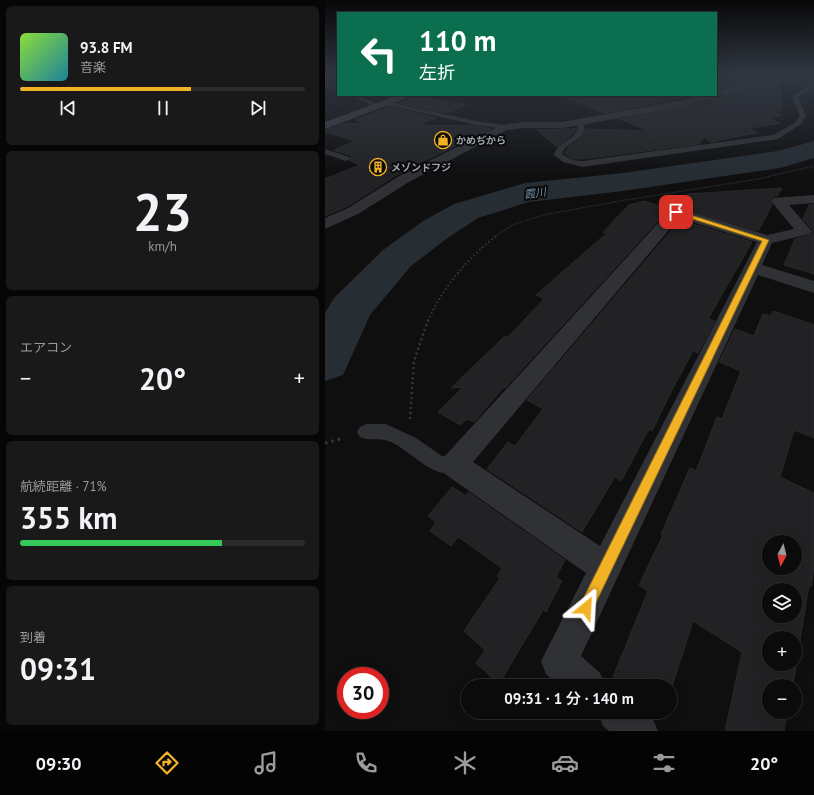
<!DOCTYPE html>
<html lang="ja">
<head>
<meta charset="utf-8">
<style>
	:root { --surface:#0b0b0c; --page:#19191a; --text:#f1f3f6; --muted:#9a9b9d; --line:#2b2b2d; --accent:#f2b225 }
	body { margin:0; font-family:"PT Sans","Noto Sans JP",sans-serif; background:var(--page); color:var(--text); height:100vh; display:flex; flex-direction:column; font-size:15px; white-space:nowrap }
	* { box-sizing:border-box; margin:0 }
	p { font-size:13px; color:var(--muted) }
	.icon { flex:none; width:22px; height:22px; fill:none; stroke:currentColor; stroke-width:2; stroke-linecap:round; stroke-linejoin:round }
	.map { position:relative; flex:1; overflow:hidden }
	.side { display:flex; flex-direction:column; gap:6px; padding:6px; background:#060607; width:325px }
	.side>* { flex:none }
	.top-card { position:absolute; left:12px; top:12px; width:380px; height:84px; border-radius:0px; box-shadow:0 4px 16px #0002,0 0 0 1px var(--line); background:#0b6e4f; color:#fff; overflow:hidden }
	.needle { width:26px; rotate:187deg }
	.buttons { position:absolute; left:437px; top:535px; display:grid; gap:8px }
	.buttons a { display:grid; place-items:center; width:40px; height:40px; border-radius:50%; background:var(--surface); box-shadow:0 4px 16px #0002,0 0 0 1px var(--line); font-size:20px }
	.speed { position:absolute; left:12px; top:667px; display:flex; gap:8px; font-size:20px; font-weight:700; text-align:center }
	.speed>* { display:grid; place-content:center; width:52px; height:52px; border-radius:50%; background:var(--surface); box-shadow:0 4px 16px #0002,0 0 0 1px var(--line); line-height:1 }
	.speed .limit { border:6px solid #d22; background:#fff; color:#111 }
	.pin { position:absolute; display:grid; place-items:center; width:34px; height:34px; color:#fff; margin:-17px; border-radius:8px; box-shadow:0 2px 6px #0006 }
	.me { position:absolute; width:44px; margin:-22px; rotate:27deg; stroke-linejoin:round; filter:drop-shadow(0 0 3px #0008) }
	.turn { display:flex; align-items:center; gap:14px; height:84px; padding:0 16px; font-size:18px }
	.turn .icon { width:52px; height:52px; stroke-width:2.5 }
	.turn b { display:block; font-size:28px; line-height:34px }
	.big { font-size:30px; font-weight:600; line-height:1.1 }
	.side .card { flex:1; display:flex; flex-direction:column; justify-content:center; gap:6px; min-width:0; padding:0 14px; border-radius:6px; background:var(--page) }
	.side .dial { align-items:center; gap:0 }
	.dial b { font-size:52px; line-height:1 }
	.song { display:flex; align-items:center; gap:12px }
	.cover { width:48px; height:48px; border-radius:6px; background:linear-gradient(135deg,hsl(90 70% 55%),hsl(190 70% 35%)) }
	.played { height:4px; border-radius:2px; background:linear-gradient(90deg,var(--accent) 60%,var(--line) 60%) }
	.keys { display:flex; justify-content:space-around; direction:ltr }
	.heat { display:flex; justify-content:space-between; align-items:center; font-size:22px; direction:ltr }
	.charge { height:6px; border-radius:3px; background:linear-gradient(90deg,#34c759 71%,var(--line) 0) }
	.trip { position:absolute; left:136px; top:679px; width:216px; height:40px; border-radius:20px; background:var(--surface); box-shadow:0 4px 16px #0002,0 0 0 1px var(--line); font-weight:600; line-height:40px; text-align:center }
	.tab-bar { display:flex; height:64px; justify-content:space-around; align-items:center; background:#040405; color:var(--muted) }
	.tab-bar .icon { width:28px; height:28px }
	.tab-bar .active { color:var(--accent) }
	.tab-bar b { font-size:18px; color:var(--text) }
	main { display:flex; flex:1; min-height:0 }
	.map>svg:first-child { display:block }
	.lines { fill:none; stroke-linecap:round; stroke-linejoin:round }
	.river { fill:#262d33; fill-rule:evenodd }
	.building { fill:#222224; stroke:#29292c; fill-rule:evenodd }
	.path-far3 { stroke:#36373c; stroke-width:1.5; stroke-dasharray:1 1.5; stroke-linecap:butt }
	.path-far2 { stroke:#36373c; stroke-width:2; stroke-dasharray:1.5 2.5; stroke-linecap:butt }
	.path-far1 { stroke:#36373c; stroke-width:2.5; stroke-dasharray:2 3; stroke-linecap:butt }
	.path { stroke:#36373c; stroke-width:3; stroke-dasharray:2.5 4; stroke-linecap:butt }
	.lane { fill:#303135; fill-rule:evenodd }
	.street { fill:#303135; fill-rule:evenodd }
	.secondary { fill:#3e3f45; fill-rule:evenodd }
	.route { fill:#f2b225; stroke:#9d7418 }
	.labels { text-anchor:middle; stroke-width:4; stroke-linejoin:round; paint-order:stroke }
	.far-poi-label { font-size:10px; font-weight:bold; fill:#a0a5b1; stroke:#0a0a0b; text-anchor:start }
	.far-water-label { font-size:11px; font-style:italic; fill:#7592ae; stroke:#0a0a0b }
</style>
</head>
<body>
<main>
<section class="side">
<div class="card">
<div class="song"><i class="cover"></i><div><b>93.8 FM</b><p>音楽</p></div></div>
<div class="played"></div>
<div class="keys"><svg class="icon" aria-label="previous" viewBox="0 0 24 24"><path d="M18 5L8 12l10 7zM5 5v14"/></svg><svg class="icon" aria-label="pause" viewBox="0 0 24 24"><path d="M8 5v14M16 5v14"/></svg><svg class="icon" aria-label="next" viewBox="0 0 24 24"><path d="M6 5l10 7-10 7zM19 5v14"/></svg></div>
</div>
<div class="card dial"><b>23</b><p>km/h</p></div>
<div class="card"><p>エアコン</p>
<div class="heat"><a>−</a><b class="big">20°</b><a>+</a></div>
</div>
<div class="card"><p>航続距離 · 71%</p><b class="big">355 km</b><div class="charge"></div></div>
<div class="card"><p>到着</p><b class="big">09:31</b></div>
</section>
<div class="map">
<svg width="489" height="731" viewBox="0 0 489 731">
	<rect width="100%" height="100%" fill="#0f0f10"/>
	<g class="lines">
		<path class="river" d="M489 141V158L455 168 298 191 204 202 153 218 124 237 86 266 45 315 18 375 0 381V313L9 298 58 250 98 221 129 204 200 183 298 173 453 151Z"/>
	</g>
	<path class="building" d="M420 74H454V76L437 79Z
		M406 75H407L426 81 405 86 391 81V78Z
		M455 83 457 110 448 112 457 115 445 118 455 123 425 128 432 133 385 142 380 137 374 144 257 159H247L239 153 244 147 256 138 261 129 324 131 295 119 354 108 439 85Z
		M237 95H370L279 113 237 96Z
		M92 96 141 105 122 113 75 103Z
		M64 107 111 118 94 125 150 126 166 129 82 169 60 182H61L23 206 0 216V179L35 165 25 161 26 157 28 156 9 150 31 141 0 132V130L20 123 43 124 31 120Z
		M242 129H251L246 135 232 147 212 130Z
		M457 188 452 196H448L445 200 447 205 433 231 352 207 363 194Z
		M319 201 344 209 180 388 179 387 149 422 142 419 135 425 113 412 138 387 126 388 180 336 183 337 219 299 211 295 282 233 278 232 304 205Z
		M489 204V274L459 265 470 239 484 235 488 232V230L478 219 484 205Z
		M355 220 427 242 383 319 390 321 373 353 368 351 348 388 327 431 324 429 296 481 290 477 257 532 162 469 183 442 190 446 218 409 202 400Z
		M448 311 489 325V438L469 430 455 477 489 493V566L486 587 484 585 468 684 467 683 466 686H444V712H462L459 731H400L417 652 368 621 345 693V686H300L288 677 323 591 314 585 338 535 336 534 365 468 371 471 392 417 397 419 416 371 394 362 410 329 429 336 438 314 446 316ZM444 542H470V568H444ZM444 590H470V616H444ZM444 638H470V664H444Z
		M127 487 141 496 143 492 240 560 231 577 237 581 221 612 218 610 174 684 151 663 160 650 139 631 175 578 172 576 177 568 133 537 126 546 105 531 111 522 103 516Z"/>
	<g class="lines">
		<path class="path-far3" d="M324 137 329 127
			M169 237 187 225 218 215 289 202 433 179 489 166"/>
		<path class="path-far2" d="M103 321C117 288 142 259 171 236"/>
		<path class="path-far1" d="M85 419 89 361 103 320"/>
		<path class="path" d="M0 443 19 438"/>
		<path class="lane" d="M407 74H415L442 82 439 84Z
			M0 80 13 86V90L0 84Z
			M391 82 407 89 408 90 405 92 391 86Z
			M489 83V87L473 97 481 116 476 124 453 139 257 167 238 162 229 155C233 140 255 140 253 122L256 120 259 122C263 142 241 140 237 154L247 160 257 161 448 135 471 122 475 116 467 96Z
			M26 95H34L55 106 50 107Z
			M60 101 151 121 180 125 184 127 180 129 151 125 58 104 57 103Z
			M0 149 24 157 25 159 21 161 0 154Z
			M41 424H61L91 438 117 456H129L135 459 138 465 135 471C106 483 86 447 60 440 52 438 43 441 35 437L32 432 35 427Z"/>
		<path class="street" d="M480 74H489V77L439 84 354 107 256 125 237 128H198L182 130 84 182 33 214 0 229V218L23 208 74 176 176 125 198 122H237L353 101 376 95H391V91L439 80Z
			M489 195V203L464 205 484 228 487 231 484 234 447 243 437 265 489 281V293L433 275 256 656 275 673 281 686H234L221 674 216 661 261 573 120 474 116 465 120 456 346 209 351 208 356 209 442 235 469 229 446 201 448 198ZM354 218 432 242 275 546 148 462Z
			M273 712H321L327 717 333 731H284L278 726Z"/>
		<path class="secondary" d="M73 95H85L84 97 0 129V122Z"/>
	</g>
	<linearGradient id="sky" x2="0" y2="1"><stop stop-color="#080809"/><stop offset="0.42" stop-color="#313742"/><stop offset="1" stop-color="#313742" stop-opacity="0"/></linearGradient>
	<rect width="489" height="176" fill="url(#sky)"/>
	<path class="route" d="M349 211H353L444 240 266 613 261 615 256 613 254 608 256 603 437 241 349 213Z"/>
	<defs>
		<g id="shop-ring" transform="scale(0.9)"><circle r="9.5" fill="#0a0a0b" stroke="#f2b225" stroke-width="1.5"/><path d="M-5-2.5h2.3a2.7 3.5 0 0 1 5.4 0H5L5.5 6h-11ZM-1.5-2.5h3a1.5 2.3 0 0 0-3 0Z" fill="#f2b225"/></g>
		<g id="building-ring" transform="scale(0.9)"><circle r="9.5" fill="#0a0a0b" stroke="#f2b225" stroke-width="1.5"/><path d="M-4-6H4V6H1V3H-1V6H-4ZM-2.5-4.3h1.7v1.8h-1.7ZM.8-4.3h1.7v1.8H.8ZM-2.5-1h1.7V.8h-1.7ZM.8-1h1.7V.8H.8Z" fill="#f2b225"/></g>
	</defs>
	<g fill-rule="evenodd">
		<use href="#shop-ring" x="118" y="140"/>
		<use href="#building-ring" x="53" y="167"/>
	</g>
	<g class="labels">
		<g class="far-poi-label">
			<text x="131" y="144">かめぢから</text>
			<text x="66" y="171">メゾンドフジ</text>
		</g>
		<g class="far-water-label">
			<text transform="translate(210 193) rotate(-8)" y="4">霞川</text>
		</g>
	</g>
</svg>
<div class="buttons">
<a><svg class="needle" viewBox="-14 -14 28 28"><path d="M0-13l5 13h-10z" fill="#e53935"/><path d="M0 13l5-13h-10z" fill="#9a9b9d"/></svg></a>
<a><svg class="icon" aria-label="layers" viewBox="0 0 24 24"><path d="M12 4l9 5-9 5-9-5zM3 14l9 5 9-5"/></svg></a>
<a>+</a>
<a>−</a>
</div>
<div class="speed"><div class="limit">30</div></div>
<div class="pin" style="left:351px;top:212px;background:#d93025"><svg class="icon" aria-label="arrive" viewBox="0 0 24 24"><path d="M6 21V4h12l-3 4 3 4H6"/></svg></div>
<svg class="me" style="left:261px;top:608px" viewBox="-20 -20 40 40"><path d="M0-17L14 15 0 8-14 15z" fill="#f2b225" stroke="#fff" stroke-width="4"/></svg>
<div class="trip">09:31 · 1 分 · 140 m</div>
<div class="top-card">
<div class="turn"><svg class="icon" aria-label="left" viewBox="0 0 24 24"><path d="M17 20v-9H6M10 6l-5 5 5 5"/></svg><div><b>110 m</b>左折</div></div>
</div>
</div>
</main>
<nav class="tab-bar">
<b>09:30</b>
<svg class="icon active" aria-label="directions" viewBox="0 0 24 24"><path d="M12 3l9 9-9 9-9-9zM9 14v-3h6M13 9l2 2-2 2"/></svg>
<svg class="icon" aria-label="music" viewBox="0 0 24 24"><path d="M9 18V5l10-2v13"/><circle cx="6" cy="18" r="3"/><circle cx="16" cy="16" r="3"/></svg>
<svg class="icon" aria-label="phone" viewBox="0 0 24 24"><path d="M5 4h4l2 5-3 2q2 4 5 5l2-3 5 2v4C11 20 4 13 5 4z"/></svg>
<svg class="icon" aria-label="climate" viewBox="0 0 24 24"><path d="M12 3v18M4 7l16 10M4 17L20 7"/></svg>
<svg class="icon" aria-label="car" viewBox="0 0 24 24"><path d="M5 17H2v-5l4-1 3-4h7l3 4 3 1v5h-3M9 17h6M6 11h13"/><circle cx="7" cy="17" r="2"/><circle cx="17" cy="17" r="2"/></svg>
<svg class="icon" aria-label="filters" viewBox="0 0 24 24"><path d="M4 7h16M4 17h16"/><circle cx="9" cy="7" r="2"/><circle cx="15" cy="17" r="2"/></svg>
<b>20°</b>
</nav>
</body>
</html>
